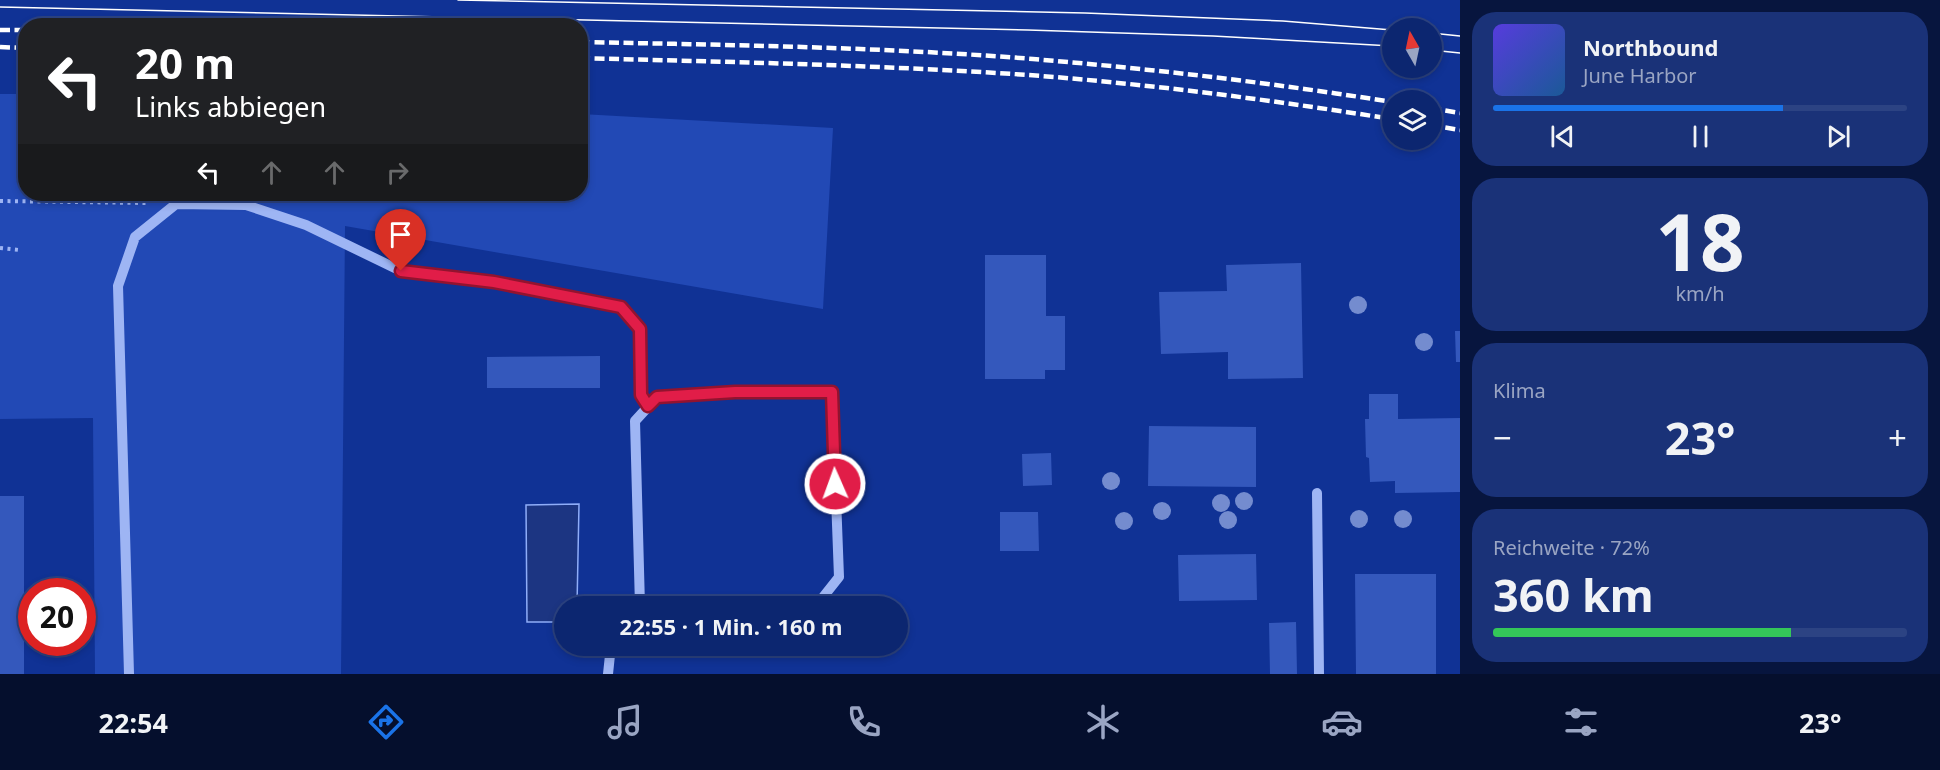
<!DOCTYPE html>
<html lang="de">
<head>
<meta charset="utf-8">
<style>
	:root { --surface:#0c2670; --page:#1a3278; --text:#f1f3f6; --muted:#9aa5c3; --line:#2c4383; --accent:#1a73e8 }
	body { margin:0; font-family:"Noto Sans",sans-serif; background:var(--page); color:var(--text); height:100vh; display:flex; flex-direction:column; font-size:22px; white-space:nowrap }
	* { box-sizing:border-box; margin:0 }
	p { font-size:20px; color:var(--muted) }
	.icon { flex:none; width:33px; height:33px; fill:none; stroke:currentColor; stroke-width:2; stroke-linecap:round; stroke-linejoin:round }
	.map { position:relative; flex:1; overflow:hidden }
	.side { display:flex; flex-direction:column; gap:12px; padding:12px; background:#07153e; width:480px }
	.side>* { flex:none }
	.hud { position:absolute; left:18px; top:18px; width:570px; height:183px; border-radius:24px; box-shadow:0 3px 9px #0003,0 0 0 2px var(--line); background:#202124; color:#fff; overflow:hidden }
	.needle { width:39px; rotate:351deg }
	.fabs { position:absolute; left:1382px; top:18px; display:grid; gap:12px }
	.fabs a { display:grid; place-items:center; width:60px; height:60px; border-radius:50%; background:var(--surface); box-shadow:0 3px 9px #0003,0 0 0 2px var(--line); font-size:30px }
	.speed { position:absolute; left:18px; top:578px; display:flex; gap:12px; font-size:30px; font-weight:700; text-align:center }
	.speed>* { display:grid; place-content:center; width:78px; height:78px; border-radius:50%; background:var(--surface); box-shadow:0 3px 9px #0003,0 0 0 2px var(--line); line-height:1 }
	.speed .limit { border:9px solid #d22; background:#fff; color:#111 }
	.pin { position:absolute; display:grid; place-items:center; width:51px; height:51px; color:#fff; margin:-62px -26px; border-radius:50% 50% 50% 0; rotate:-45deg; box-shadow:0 0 6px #0007 }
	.pin .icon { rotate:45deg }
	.me { position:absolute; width:66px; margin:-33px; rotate:358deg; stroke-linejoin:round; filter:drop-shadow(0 0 4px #0008) }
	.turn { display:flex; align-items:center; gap:21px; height:126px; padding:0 18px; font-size:27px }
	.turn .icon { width:78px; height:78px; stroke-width:2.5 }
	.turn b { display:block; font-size:42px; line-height:51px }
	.lanes { display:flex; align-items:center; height:57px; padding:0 18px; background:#0003; justify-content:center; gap:30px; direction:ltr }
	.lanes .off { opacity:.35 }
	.big { font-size:45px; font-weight:700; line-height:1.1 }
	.side .card { flex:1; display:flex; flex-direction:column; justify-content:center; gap:9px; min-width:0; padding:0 21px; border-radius:24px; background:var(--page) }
	.side .dial { align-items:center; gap:0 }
	.dial b { font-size:78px; line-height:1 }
	.song { display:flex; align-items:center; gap:18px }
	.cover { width:72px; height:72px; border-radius:9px; background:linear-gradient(135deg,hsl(250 70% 55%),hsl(210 70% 35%)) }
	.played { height:6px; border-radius:3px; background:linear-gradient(90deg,var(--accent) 70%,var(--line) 70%) }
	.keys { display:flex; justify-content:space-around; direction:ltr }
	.heat { display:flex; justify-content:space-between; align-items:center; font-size:33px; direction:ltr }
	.charge { height:9px; border-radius:4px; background:linear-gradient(90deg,#34c759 72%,var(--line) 0) }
	.trip { position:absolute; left:554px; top:596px; width:354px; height:60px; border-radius:30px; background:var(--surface); box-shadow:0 3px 9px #0003,0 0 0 2px var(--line); font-weight:700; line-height:60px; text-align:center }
	.dock { display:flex; height:96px; justify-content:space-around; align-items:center; background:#050f2d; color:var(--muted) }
	.dock .icon { width:42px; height:42px }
	.dock .on { color:var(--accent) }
	.dock b { font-size:27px; color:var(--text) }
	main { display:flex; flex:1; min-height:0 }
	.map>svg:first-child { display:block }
	.green { fill:#2249b5 }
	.water { fill:#1c3582; stroke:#8fadf8; stroke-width:1.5 }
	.building { fill:#3458bc }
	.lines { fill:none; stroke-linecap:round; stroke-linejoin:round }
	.path { stroke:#9eb5f4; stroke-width:4; stroke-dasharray:3 4.5; stroke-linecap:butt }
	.minor { stroke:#9eb5f4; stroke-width:10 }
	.tram { stroke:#fff; stroke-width:1.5 }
	.rail { stroke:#fff; stroke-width:4.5; stroke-dasharray:10 4.5; stroke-linecap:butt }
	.tree { fill:#748ccf }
	.route-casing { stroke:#92132f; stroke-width:15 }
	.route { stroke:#e11d48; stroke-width:10 }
</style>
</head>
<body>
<main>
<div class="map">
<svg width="1460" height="674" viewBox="0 0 1460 674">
	<rect width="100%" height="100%" fill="#103295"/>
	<path class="green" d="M0 94H25L26 194H580L581 114 833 128 823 309 345 226 341 674H95L93 418 0 419Z"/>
	<path class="water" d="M579 504 577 606H564V622H527L526 505Z"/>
	<path class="building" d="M985 255H1046V316H1065V370H1045V379H985Z
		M1301 263 1303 378 1228 379V352L1161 354 1159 292 1227 291 1226 265Z
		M1455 331H1460V362H1456Z
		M600 356V388H487V357Z
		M1369 394H1398V419L1460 418V492L1395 493V481L1370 482 1369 458 1366 457 1365 419H1369Z
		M1149 426 1256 427V487L1148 486Z
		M1051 453 1052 485 1023 486 1022 454Z
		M0 496H24V674H0Z
		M1000 512H1038L1039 551H1000Z
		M1256 554 1257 600 1179 601 1178 555Z
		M1355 574H1436V674H1356Z
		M1296 622 1297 674H1270L1269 623Z"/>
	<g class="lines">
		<path class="path" d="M0 201 146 203
			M0 248 19 250"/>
		<path class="minor" d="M1317 493 1319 674
			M642 603 670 606
			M640 606 635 421 657 397 735 392H832L839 577 816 606
			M129 674 118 286 135 237 176 204 246 205 306 225 401 271 494 282 621 307 640 329 641 395 648 406
			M608 674 610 655 617 645"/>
		<path class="tram" d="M458 0 1085 13 1283 21 1392 30
			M0 7 1028 30 1213 36 1392 46
			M1431 33 1460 36
			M1431 50 1460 53"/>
		<path class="rail" d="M0 30H26
			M580 42C731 45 882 47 1033 59 1153 69 1273 83 1392 102
			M0 47 26 48
			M580 58C730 62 879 65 1028 75 1150 84 1271 100 1392 119
			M1431 108 1460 113
			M1431 125 1460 130"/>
	</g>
	<g class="tree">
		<circle cx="1358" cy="305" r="9"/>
		<circle cx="1424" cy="342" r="9"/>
		<circle cx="1111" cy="481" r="9"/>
		<circle cx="1244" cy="501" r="9"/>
		<circle cx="1221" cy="503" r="9"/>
		<circle cx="1162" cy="511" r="9"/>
		<circle cx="1359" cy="519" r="9"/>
		<circle cx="1403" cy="519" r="9"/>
		<circle cx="1228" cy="520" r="9"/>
		<circle cx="1124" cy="521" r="9"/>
	</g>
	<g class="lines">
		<g class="route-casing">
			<path id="route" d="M401 271 494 282 621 307 640 329 641 395 648 406 657 397 735 392H832L835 484"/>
		</g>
		<use href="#route" class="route"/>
	</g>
</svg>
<div class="fabs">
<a><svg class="needle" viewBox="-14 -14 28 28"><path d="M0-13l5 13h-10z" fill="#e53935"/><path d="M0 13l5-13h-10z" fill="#9aa5c3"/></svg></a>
<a><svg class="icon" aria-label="layers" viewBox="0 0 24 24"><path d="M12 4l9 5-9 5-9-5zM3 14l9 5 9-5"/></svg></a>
</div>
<div class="speed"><div class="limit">20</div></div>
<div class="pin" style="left:401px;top:271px;background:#d93025"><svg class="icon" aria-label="arrive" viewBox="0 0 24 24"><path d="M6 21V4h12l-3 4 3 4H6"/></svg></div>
<svg class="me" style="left:835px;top:484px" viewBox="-20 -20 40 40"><circle r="17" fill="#e11d48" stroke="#fff" stroke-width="3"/><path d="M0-11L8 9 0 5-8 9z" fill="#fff"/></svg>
<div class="trip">22:55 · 1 Min. · 160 m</div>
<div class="hud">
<div class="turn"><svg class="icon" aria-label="left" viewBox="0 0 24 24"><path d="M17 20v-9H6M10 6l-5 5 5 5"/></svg><div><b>20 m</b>Links abbiegen</div></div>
<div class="lanes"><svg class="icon" aria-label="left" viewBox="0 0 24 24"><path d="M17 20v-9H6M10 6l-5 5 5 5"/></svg><svg class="icon off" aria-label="ahead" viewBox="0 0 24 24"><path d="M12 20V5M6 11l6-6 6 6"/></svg><svg class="icon off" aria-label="ahead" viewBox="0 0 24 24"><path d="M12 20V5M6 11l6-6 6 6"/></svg><svg class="icon off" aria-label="right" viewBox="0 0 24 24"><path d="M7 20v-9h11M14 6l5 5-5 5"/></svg></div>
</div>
</div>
<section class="side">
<div class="card">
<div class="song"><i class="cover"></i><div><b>Northbound</b><p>June Harbor</p></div></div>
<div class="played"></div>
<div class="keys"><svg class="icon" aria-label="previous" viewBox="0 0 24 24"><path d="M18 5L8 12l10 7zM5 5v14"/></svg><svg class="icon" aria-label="pause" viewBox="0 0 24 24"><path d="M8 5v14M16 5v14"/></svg><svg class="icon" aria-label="next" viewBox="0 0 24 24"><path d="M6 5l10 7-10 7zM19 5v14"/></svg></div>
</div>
<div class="card dial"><b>18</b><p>km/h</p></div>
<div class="card"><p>Klima</p>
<div class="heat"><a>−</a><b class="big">23°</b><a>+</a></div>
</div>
<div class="card"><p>Reichweite · 72%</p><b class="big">360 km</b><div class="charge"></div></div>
</section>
</main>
<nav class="dock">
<b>22:54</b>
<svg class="icon on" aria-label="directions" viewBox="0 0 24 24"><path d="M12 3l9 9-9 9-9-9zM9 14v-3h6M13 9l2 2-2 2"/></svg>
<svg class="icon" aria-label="music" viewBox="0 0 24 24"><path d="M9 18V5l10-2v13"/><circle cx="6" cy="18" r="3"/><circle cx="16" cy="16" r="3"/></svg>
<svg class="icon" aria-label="phone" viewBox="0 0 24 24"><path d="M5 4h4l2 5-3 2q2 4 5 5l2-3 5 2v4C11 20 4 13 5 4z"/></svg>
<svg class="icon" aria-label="climate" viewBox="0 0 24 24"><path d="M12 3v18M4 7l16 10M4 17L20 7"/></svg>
<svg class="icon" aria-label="car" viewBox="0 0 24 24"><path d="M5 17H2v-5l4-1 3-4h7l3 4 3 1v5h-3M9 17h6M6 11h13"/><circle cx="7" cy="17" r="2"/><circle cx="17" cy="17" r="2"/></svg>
<svg class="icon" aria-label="filters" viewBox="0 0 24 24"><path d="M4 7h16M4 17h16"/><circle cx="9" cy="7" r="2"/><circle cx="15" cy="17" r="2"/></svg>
<b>23°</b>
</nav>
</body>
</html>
